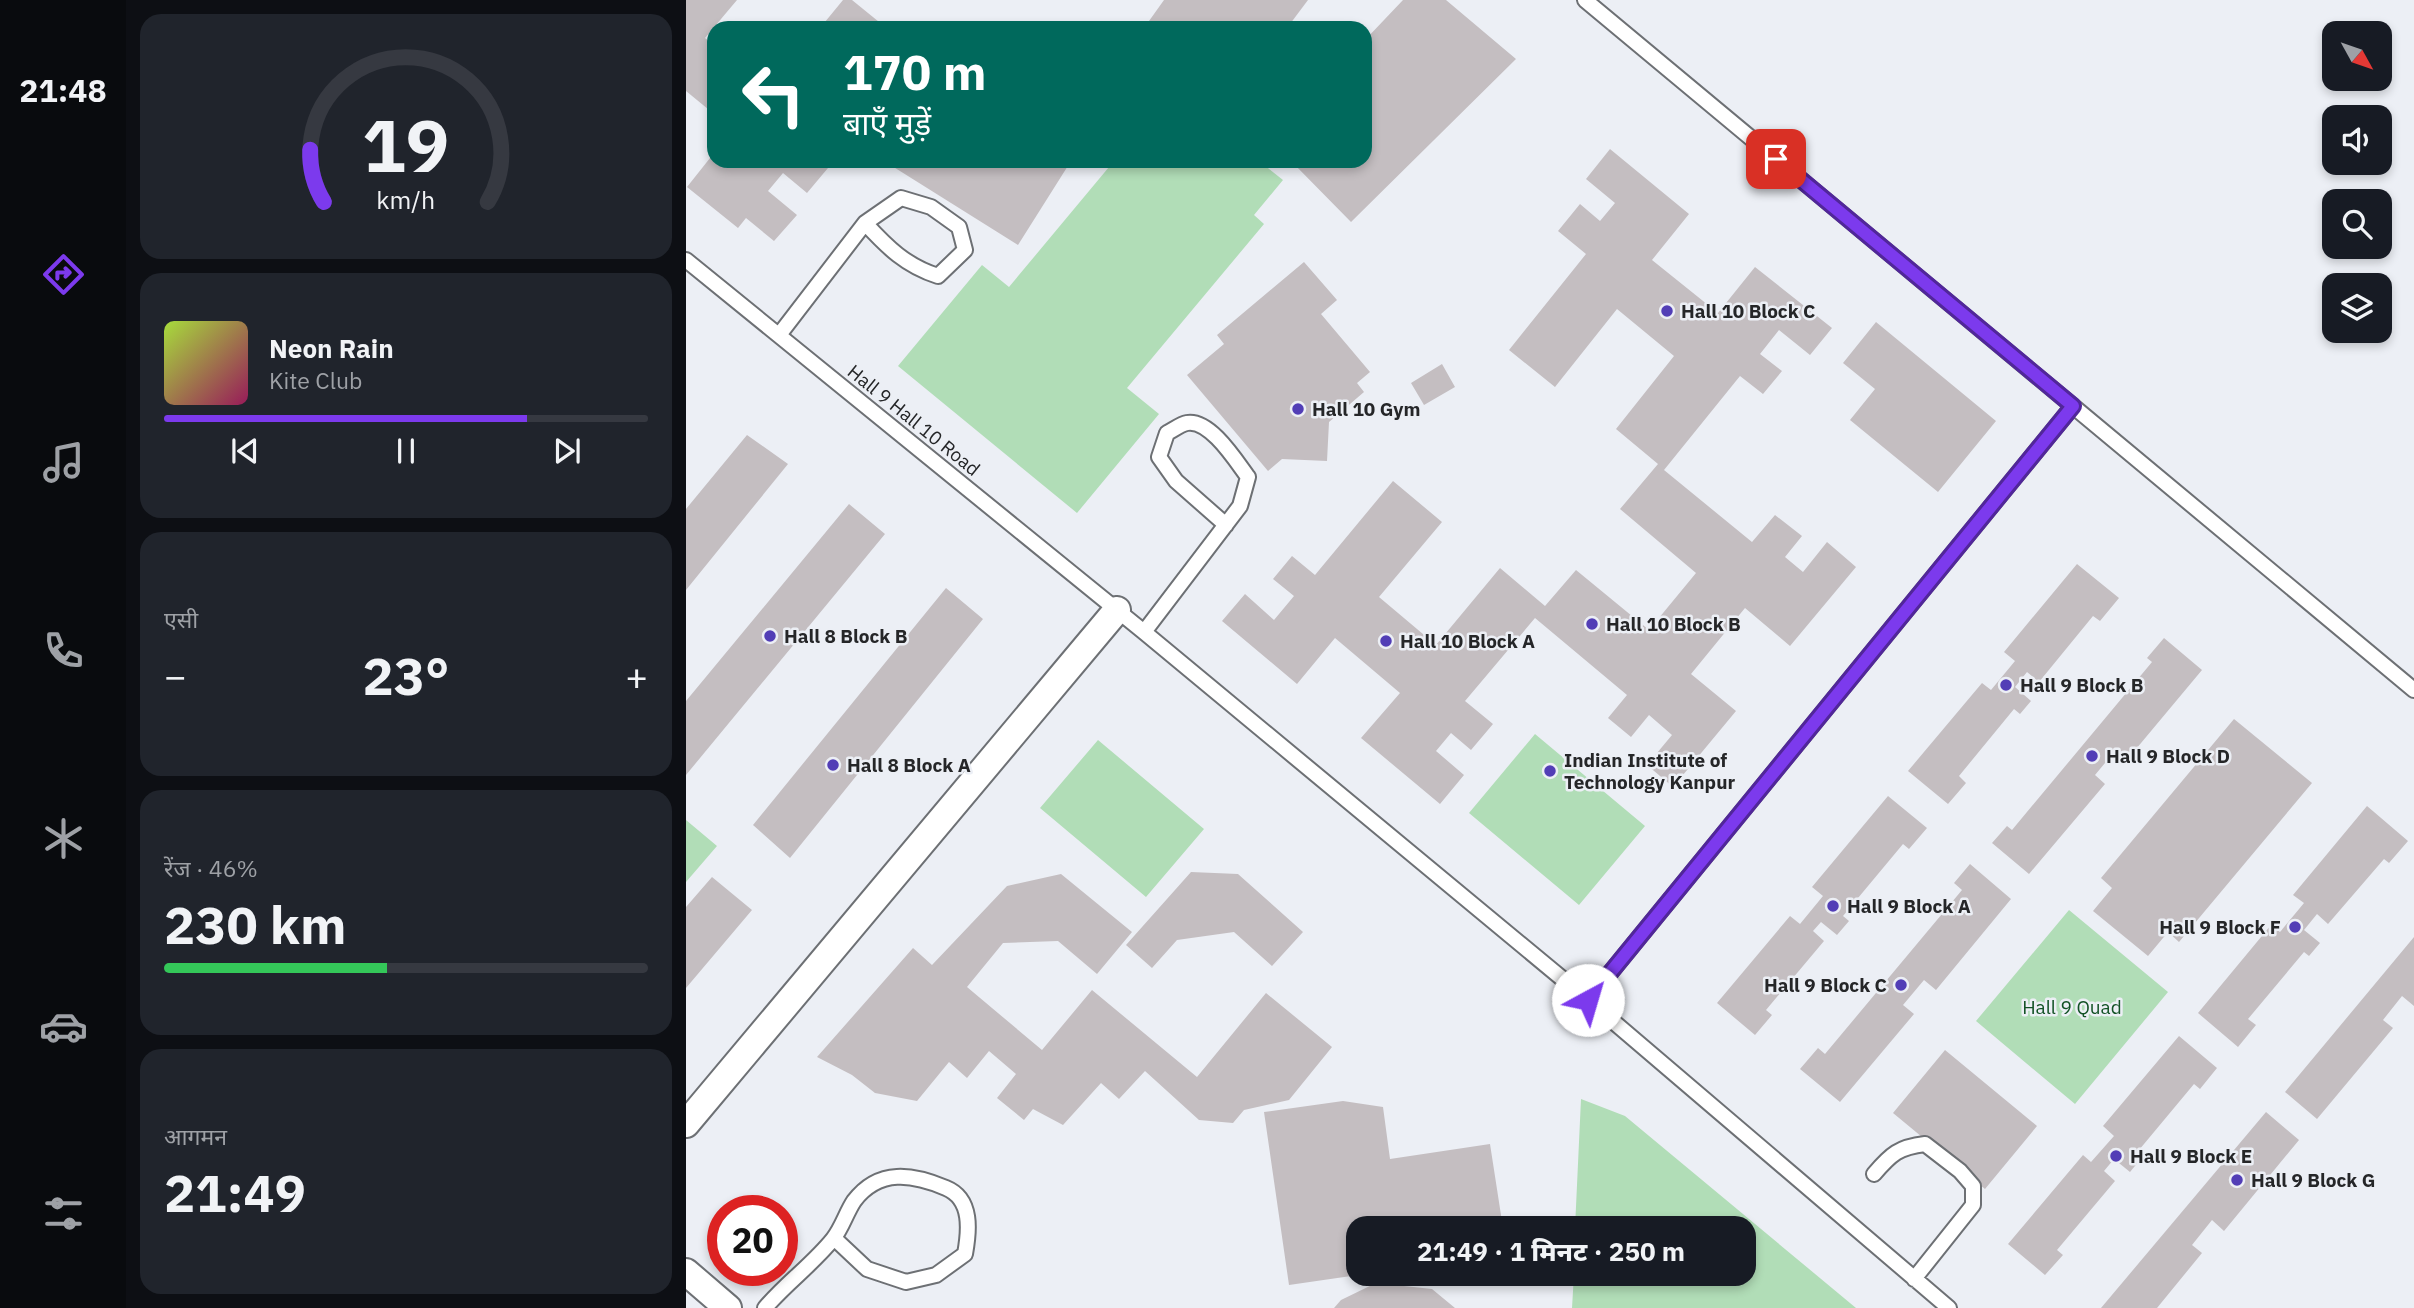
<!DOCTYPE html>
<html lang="hi">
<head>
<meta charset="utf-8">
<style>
	:root { --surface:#171b24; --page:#20242c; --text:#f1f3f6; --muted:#9ea1a6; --line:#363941; --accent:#7c3aed }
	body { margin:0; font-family:"IBM Plex Sans","Noto Sans Devanagari",sans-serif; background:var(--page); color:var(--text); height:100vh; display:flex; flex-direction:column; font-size:26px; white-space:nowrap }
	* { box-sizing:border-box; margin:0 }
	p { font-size:23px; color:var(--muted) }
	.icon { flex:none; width:38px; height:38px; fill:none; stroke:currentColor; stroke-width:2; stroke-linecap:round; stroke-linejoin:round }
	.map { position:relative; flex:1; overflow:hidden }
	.details { display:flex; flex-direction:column; gap:14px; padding:14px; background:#0d0f14; width:560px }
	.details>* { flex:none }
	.top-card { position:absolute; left:21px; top:21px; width:665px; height:147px; border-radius:21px; box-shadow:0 4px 10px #0003; background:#00695c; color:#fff; overflow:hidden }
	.needle { width:46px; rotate:130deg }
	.buttons { position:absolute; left:1636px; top:21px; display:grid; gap:14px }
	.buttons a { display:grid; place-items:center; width:70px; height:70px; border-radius:14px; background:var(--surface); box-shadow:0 4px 10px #0003; font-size:35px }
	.speed { position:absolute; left:21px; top:1195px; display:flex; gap:14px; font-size:35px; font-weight:700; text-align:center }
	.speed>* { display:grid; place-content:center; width:91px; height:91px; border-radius:50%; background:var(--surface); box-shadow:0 4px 10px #0003; line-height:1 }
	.speed .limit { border:10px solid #d22; background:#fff; color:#111 }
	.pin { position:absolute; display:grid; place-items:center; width:60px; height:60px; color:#fff; margin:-30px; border-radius:14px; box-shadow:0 4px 10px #0006 }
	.me { position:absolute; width:77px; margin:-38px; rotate:39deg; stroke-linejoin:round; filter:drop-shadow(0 0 5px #0008) }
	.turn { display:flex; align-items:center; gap:24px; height:147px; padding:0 21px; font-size:32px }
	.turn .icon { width:91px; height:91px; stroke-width:2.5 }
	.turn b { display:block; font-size:49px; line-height:60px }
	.big { font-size:52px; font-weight:800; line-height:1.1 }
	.details .tile { flex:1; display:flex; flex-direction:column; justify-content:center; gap:10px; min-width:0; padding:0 24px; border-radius:21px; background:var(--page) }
	.details .dial { align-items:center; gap:0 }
	.dial svg { height:182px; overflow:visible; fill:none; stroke:var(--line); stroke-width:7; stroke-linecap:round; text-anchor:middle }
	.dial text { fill:var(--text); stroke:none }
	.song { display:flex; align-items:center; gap:21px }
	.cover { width:84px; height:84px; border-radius:10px; background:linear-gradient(135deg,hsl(80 70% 55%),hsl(330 70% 35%)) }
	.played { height:7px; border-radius:4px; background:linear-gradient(90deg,var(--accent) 75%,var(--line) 75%) }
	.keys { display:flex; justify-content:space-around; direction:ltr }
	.heat { display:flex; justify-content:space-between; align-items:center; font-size:38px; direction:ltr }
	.charge { height:10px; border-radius:5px; background:linear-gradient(90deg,#34c759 46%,var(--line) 0) }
	.trip { position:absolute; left:660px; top:1216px; width:410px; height:70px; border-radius:21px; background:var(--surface); box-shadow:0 4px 10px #0003; font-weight:800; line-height:70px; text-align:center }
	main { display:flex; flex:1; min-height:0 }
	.tabs { display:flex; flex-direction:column; width:126px; justify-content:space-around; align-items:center; background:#090b0e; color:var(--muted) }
	.tabs .icon { width:49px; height:49px }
	.tabs .selected { color:var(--accent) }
	.tabs b { font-size:32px; color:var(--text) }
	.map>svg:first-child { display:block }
	.green { fill:#b1ddb7 }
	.building { fill:#c4bec1 }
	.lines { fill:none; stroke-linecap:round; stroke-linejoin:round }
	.service-casing { stroke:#6d7074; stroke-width:18 }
	.minor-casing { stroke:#6d7074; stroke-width:30 }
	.service { stroke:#fff; stroke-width:14 }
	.minor { stroke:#fff; stroke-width:26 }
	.route-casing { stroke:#51269a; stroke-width:18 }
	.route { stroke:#7c3aed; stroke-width:12 }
	.poi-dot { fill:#523eb6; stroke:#eceff5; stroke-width:2.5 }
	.labels { text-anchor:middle; stroke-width:5; stroke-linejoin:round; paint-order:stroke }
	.poi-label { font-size:19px; font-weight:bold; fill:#252628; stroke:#eceff5; text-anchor:start }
	.street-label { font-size:19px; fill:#252628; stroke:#eceff5 }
	.park-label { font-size:19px; fill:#125225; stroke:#eceff5 }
</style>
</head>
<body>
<main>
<nav class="tabs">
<b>21:48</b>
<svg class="icon selected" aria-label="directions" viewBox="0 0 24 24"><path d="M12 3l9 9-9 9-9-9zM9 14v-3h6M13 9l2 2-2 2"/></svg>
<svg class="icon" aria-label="music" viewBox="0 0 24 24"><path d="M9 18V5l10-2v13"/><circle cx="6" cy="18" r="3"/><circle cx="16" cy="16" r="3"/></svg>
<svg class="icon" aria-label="phone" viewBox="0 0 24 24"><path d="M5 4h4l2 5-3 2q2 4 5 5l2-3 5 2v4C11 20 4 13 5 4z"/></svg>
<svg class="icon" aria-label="climate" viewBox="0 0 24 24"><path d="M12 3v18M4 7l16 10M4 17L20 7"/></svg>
<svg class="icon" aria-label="car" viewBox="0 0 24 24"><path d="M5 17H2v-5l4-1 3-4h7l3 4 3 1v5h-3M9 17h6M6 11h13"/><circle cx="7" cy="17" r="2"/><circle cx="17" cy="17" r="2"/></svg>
<svg class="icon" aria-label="filters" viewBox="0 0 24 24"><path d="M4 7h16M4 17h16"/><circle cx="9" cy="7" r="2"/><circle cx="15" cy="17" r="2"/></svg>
</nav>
<section class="details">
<div class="tile dial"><svg viewBox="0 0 100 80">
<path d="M14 69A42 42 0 1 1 86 69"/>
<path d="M14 69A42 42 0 0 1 8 46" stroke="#7c3aed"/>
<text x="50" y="56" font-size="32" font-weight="700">19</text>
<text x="50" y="72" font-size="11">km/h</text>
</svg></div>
<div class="tile">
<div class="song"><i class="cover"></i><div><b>Neon Rain</b><p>Kite Club</p></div></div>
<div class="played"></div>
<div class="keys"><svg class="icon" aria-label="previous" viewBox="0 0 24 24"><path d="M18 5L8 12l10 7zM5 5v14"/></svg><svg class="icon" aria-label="pause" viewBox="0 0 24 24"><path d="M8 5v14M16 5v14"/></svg><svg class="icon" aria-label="next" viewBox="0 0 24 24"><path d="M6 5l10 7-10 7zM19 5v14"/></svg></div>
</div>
<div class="tile"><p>एसी</p>
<div class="heat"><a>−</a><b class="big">23°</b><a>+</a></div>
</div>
<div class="tile"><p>रेंज · 46%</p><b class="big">230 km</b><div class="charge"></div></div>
<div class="tile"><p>आगमन</p><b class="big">21:49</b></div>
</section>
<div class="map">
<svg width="1728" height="1308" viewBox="0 0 1728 1308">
	<rect width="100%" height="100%" fill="#eceff5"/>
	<path class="green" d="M428 161H573L597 180 568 215 578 224 441 388 473 414 391 513 212 366 296 265 323 287Z
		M849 734 959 826 893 905 783 813Z
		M412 740 518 829 460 897 354 808Z
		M0 820 31 846 0 882Z
		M1383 910 1482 992 1389 1104 1290 1021Z
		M895 1099 939 1116 1170 1308H886L888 1274H1057V1228H889Z"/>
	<path class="building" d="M0 0H51L19 38 28 45V114L0 91Z
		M157 0H166L198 26 134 28Z
		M478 0H622L601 28H458Z
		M717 0H760L830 59 665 222 605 161H679V40Z
		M924 149 1003 214 966 260 1032 313 1069 267 1146 328 1124 355 1093 330 1074 354 1096 371 1077 394 1054 376 978 470 1066 542 1089 515 1116 536 1099 557 1117 572 1141 542 1170 567 1104 646 1059 608 1005 674 1050 711 987 787 961 765 986 735 963 715 945 737 922 718 941 695 849 618 779 701 807 724 785 750 765 733 750 751 778 775 754 804 675 738 714 693 649 638 611 684 536 621 559 594 588 620 608 596 587 579 606 556 629 575 707 481 756 522 693 597 750 645 814 568 859 606 890 570 963 630 1010 573 934 509 972 464 930 429 988 356 931 309 869 387 823 350 900 254 872 231 894 204 914 221 929 203 900 179Z
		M28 153V161H133L142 168 121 193 97 173 82 191 111 215 88 241 60 218 52 228 1 187Z
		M198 161H385L332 245Z
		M618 262 651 300 635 314 684 372 671 383 678 392 643 422 641 461 596 459 582 471 501 375 538 344 531 335Z
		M1190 322 1310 421 1252 492 1164 420 1189 389 1157 363Z
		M756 364 769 387 738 405 725 383Z
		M61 435 102 464 0 590V509Z
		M163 504 199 534 0 775V701Z
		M1391 564 1433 598 1414 621 1407 616 1353 682 1341 672 1329 687 1345 701 1334 714 1328 709 1273 776 1280 783 1262 804 1222 771 1296 683 1305 690 1329 661 1318 652Z
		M260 588 297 619 104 858 67 825Z
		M1478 638 1516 670 1440 761 1429 751 1409 775 1419 784 1343 874 1306 843 1321 826 1326 830 1466 662 1461 658Z
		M1548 719 1626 783 1493 942 1482 932 1462 956 1407 911 1426 888 1415 878Z
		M1202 796 1241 828 1223 849 1217 844 1157 916 1163 921 1151 935 1135 922 1127 931 1138 941 1080 1010 1086 1015 1069 1035 1031 1003 1104 916 1114 924 1137 896 1126 887Z
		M1681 806 1722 841 1703 863 1698 859 1642 924 1631 914 1618 930 1634 943 1623 956 1618 952 1562 1019 1570 1025 1552 1047 1512 1013 1585 925 1594 932 1618 903 1607 895Z
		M1284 864 1325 899 1250 990 1238 980 1217 1005 1228 1014 1154 1102 1114 1069 1132 1048 1139 1054 1276 890 1268 883Z
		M505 872 552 874 617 932 586 966 548 932 491 940 466 968 440 945Z
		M375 874 446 932 411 974 372 941 317 943 281 987 356 1050 406 990 511 1077 580 993 646 1047 603 1100 558 1110 547 1123 513 1120 459 1071 433 1099 415 1083 377 1125 347 1109 338 1120 311 1098 330 1074 303 1051 281 1078 263 1062 231 1101 189 1093 166 1075 131 1057 227 948 246 965 321 886Z
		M26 877 66 910 0 988V907Z
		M1728 937V1006L1716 996 1697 1020 1707 1028 1631 1119 1599 1092Z
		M1493 1036 1531 1068 1514 1089 1508 1084 1448 1156 1453 1161 1444 1172 1428 1159 1418 1171 1429 1181 1371 1250 1377 1255 1359 1275 1322 1244 1397 1155 1405 1162 1428 1136 1417 1126Z
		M1259 1050 1351 1126 1299 1189 1207 1113Z
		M657 1101 697 1107 704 1159 804 1144 817 1228H672V1275L603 1285 578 1112Z
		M1580 1112 1613 1140 1538 1231 1526 1220 1506 1245 1516 1253 1471 1308H1415Z
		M690 1283 746 1289 769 1308H648L655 1300Z"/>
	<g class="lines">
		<g class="service-casing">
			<path id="service" d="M899 0 1728 690
				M0 260 458 632 902 1000 1263 1308
				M93 335 179 223 215 198 245 207 273 227 279 250 252 276C220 266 201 247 179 223
				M458 632 554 506 562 477C550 461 524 419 501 423 495 424 487 430 481 433L473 457 490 481 540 525
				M902 1000 1387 406
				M1188 1174C1205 1154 1213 1147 1239 1144L1274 1171 1287 1186V1205L1228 1279
				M79 1308C100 1283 127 1264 147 1239 156 1228 160 1213 168 1201 193 1168 227 1174 260 1188 287 1199 283 1232 279 1254L250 1275 220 1282 181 1269 148 1238"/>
		</g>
		<g class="minor-casing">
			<path id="minor" d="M0 1124 431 610
				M0 1272 42 1308"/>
		</g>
		<use href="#service" class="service"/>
		<use href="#minor" class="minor"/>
	</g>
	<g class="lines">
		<g class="route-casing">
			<path id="route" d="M902 1000 1387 406 1090 159"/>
		</g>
		<use href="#route" class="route"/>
	</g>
	<g class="poi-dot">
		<circle cx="981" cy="311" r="7"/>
		<circle cx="612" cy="409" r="7"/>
		<circle cx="906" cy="624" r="7"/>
		<circle cx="84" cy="636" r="7"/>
		<circle cx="700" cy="641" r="7"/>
		<circle cx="1320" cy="685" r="7"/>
		<circle cx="1406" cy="756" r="7"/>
		<circle cx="147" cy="765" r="7"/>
		<circle cx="864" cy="771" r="7"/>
		<circle cx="1147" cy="906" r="7"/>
		<circle cx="1609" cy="927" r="7"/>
		<circle cx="1215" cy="985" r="7"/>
		<circle cx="1430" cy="1156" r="7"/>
		<circle cx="1551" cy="1180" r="7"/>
	</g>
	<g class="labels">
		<g class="poi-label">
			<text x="995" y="318">Hall 10 Block C</text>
			<text x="626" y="416">Hall 10 Gym</text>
			<text x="920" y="631">Hall 10 Block B</text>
			<text x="98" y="643">Hall 8 Block B</text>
			<text x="714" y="648">Hall 10 Block A</text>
			<text x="1334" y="692">Hall 9 Block B</text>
			<text x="1420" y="763">Hall 9 Block D</text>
			<text x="878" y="767">Indian Institute of<tspan x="878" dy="22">Technology Kanpur</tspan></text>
			<text x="161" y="772">Hall 8 Block A</text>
			<text x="1161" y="913">Hall 9 Block A</text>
			<text x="1595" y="934" text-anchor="end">Hall 9 Block F</text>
			<text x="1201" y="992" text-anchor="end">Hall 9 Block C</text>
			<text x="1444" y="1163">Hall 9 Block E</text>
			<text x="1565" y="1187">Hall 9 Block G</text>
		</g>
		<g class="street-label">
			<text transform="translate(228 420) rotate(39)" y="7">Hall 9 Hall 10 Road</text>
		</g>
		<g class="park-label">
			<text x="1386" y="1014">Hall 9 Quad</text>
		</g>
	</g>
</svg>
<div class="buttons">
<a><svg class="needle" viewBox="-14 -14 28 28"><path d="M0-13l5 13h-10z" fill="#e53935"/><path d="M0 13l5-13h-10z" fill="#9ea1a6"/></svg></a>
<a><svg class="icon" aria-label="sound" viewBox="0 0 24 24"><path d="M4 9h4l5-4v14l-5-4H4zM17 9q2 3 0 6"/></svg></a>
<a><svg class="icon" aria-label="search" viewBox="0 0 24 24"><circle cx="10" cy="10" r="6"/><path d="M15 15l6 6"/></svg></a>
<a><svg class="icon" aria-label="layers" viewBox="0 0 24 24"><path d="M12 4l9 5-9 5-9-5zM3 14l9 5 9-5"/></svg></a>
</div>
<div class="speed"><div class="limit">20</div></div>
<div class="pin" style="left:1090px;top:159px;background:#d93025"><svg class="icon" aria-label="arrive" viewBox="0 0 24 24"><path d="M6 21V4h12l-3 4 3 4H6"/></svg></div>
<svg class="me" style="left:902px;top:1000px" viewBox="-20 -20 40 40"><circle r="19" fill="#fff"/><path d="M0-13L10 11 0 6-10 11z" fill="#7c3aed"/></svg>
<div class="trip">21:49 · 1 मिनट · 250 m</div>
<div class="top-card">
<div class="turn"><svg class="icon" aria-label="left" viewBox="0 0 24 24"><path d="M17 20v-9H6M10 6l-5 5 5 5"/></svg><div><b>170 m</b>बाएँ मुड़ें</div></div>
</div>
</div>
</main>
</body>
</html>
